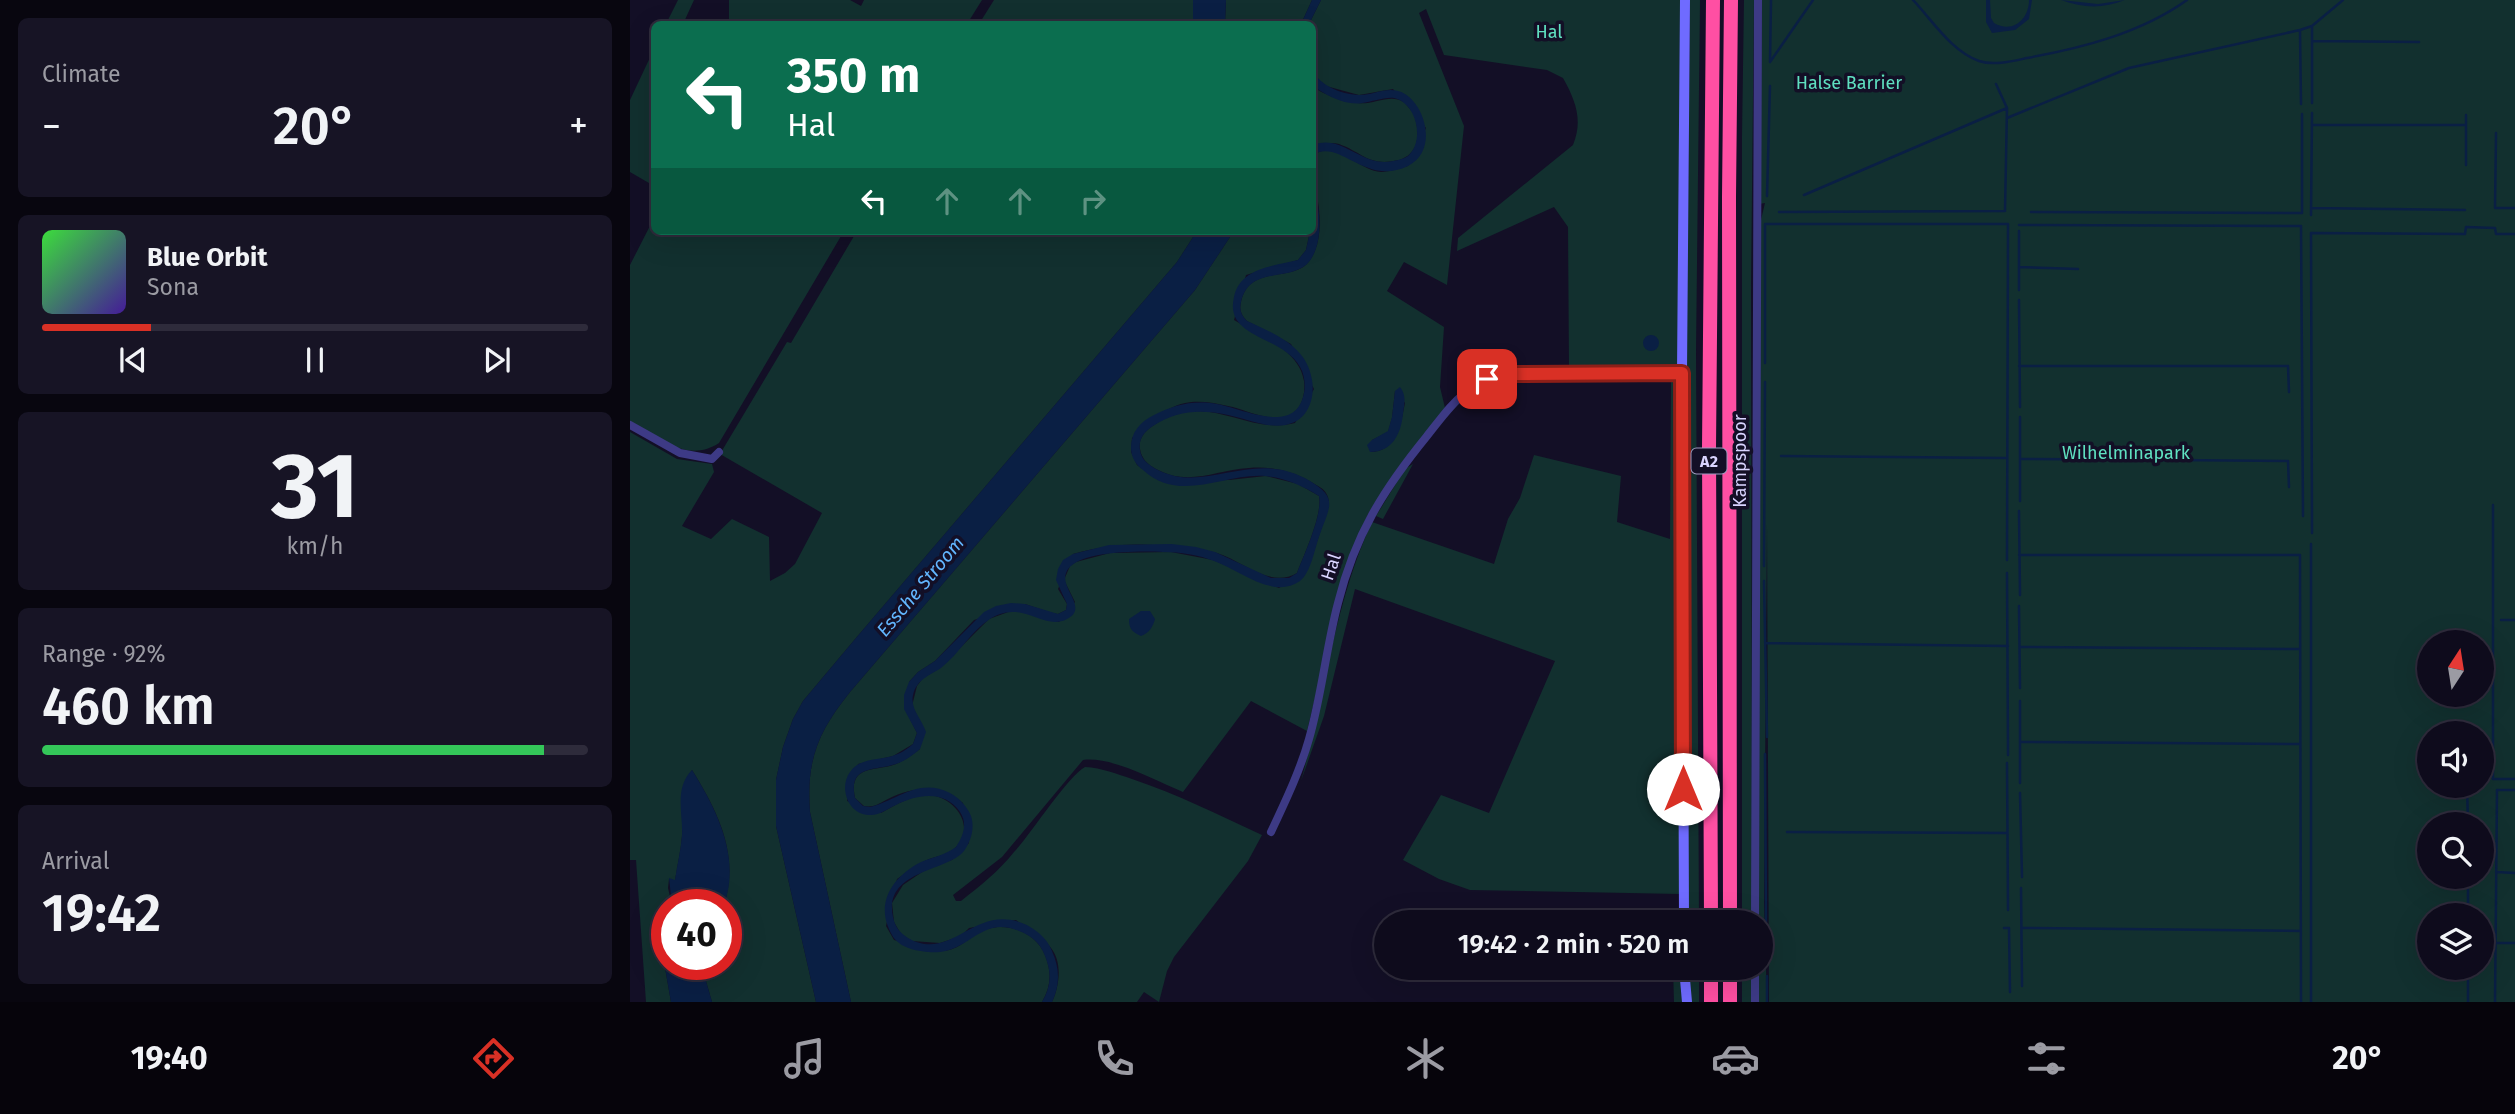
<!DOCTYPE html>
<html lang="en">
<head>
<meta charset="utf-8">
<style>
	:root { --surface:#0e0b1c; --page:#171425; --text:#f1f3f6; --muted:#9b9ba3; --line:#2e2b3b; --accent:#d93025 }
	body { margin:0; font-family:"Fira Sans",sans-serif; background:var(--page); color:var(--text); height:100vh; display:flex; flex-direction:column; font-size:26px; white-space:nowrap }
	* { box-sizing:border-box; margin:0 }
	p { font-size:23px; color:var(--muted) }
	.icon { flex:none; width:38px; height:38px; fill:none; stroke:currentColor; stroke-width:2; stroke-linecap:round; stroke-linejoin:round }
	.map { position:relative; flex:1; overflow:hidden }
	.panel { display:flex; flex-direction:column; gap:18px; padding:18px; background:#08060f; width:630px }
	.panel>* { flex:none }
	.banner { position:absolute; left:21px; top:21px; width:665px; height:214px; border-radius:10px; box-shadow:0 7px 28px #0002,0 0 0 2px var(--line); background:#0b6e4f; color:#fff; overflow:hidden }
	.needle { width:46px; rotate:12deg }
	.controls { position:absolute; left:1787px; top:630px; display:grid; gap:14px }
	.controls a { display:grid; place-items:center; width:77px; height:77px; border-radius:50%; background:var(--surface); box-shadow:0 7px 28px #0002,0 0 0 2px var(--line); font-size:35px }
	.speed { position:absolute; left:21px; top:889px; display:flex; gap:14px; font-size:35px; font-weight:700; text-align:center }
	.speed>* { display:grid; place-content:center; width:91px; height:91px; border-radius:50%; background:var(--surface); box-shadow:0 7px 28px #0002,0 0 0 2px var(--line); line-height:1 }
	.speed .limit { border:10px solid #d22; background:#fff; color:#111 }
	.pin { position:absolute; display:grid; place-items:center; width:60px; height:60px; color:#fff; margin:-30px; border-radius:14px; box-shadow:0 4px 10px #0006 }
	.me { position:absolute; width:77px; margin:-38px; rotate:0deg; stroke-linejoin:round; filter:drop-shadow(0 0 5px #0008) }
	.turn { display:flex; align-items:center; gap:24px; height:147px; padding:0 21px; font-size:32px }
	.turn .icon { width:91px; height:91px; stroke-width:2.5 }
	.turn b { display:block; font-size:49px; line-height:60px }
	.lanes { display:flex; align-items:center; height:66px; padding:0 21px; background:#0003; justify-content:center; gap:35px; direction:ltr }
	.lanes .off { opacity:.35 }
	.big { font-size:52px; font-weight:600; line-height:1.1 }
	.panel .tile { flex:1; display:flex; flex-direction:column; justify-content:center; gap:10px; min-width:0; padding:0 24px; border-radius:10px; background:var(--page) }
	.panel .dial { align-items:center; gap:0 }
	.dial b { font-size:91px; line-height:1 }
	.song { display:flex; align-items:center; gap:21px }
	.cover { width:84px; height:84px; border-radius:10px; background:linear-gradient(135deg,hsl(120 70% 55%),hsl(260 70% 35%)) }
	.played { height:7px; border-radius:4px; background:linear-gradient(90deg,var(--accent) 20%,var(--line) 20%) }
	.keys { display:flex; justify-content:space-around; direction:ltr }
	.heat { display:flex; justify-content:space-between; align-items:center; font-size:38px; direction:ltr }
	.charge { height:10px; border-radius:5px; background:linear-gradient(90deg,#34c759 92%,var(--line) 0) }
	.trip { position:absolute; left:744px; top:910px; width:399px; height:70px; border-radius:35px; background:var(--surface); box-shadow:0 7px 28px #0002,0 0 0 2px var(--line); font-weight:600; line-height:70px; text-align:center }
	.menu { display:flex; height:112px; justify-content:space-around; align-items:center; background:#06040b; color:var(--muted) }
	.menu .icon { width:49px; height:49px }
	.menu .active { color:var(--accent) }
	.menu b { font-size:32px; color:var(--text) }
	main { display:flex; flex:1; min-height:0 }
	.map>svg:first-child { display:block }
	.green { fill:#12302f; fill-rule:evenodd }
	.water { fill:#0a1f44 }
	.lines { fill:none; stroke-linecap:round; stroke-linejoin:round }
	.stream { stroke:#0a1f44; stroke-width:2.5 }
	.street { stroke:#3d3a85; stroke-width:8 }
	.secondary { stroke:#6f6bff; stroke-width:10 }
	.highway { stroke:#ff4fa3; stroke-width:14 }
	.route-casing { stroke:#8d1f18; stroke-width:18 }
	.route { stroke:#d93025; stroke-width:12 }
	.labels { text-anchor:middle; stroke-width:7; stroke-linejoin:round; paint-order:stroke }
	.shield { fill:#130f26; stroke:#9e99be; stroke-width:2 }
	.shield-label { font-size:16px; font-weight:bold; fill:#d9d4ff }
	.park-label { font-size:18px; fill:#5fe0c0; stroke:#130f26 }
	.street-label { font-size:18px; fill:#d9d4ff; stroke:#130f26 }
	.water-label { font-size:19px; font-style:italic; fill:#62b6ff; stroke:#130f26 }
</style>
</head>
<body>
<main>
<section class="panel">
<div class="tile"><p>Climate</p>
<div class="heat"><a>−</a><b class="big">20°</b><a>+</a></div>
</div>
<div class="tile">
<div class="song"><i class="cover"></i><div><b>Blue Orbit</b><p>Sona</p></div></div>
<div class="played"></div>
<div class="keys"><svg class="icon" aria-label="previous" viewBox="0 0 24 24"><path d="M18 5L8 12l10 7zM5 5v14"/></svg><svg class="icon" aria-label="pause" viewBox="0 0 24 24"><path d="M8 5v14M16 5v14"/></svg><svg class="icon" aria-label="next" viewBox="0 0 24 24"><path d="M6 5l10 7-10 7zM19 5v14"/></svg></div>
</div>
<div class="tile dial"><b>31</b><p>km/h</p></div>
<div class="tile"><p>Range · 92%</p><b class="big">460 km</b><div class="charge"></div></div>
<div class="tile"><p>Arrival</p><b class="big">19:42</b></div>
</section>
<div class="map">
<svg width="1885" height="1002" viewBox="0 0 1885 1002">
	<rect width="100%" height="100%" fill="#130f26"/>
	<path class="green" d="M48 0H64L53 24H36Z
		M99 0H220L231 6 234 0H352L337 24H99Z
		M364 0H563V24H349Z
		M596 0H682L671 24H595Z
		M691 0H1052L1048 365 939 368 938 227 924 207 827 251 828 238 943 145C953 121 946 101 933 78L917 70 814 55 796 9 789 13 834 126 817 285 774 262 757 291 814 327 810 387 815 408 770 465 738 514 718 561 677 731 621 701 553 792C526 781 482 756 453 760L372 857 323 895 326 901H331C350 886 369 871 384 852 401 834 437 777 455 767 472 768 487 774 502 779 547 794 589 815 632 835L618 861 544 957 537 971 529 1002 514 992 507 1002H422C429 987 433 963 421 948 413 937 396 929 386 920L339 928 331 936 310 943 282 941 271 934 264 922 262 903 273 885 298 868 322 860 339 843 333 803C312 785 284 786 260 798 250 803 244 808 234 806L225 798C218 764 245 772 266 764 274 761 283 754 290 749L287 715 282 706 287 686 293 678 310 668 359 619 381 611 394 612 429 622 445 602 434 580 440 566 446 562 480 553 541 552 583 560 649 588 679 566 699 505C699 491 692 488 681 482 663 471 640 466 619 468 585 470 559 487 526 469 518 465 511 458 510 449 508 440 514 432 521 427 576 387 613 436 665 423L684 389 661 344 617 321C611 315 609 310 611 302 619 263 664 284 680 260 691 245 691 220 688 202 687 197 684 192 683 187 681 177 683 165 683 155 707 139 727 170 751 172 759 172 770 168 778 166L796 128 763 89 729 95 696 86 689 80 682 70V24H679ZM765 391 775 403C771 423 767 452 740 452L742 440 758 432 762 418Z
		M1060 0H1070L1066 352 1069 922H1058L1056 388Z
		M1114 0H1124L1121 286 1122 922H1112V136Z
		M1132 0H1885V1002H1139L1137 522 1134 903 1137 1002H1128L1127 968H1130V922H1126L1129 228 1135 203 1129 204ZM1799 642H1852V695H1799ZM1799 733H1852V786H1799ZM1799 824H1852V877H1799ZM1799 915H1852V968H1799Z
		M24 49V183H19L0 172V100Z
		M682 86C694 95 712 101 727 103 748 106 769 85 784 115 788 125 789 138 785 147 781 154 776 158 769 160 738 167 734 153 709 144 702 142 690 143 683 145Z
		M24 218V231H214L89 443C57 464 29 437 0 422V265Z
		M227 231H567L547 262 226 638 173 701 163 719 153 747 146 780V826L186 1002H82L71 964H96V905H94C110 855 88 812 62 770 45 794 54 809 52 836 51 851 47 866 45 881L39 879 38 888 42 905H37V942L33 956 41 1002H16L6 860H0V432L47 459 82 464 84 472 52 526 81 539 102 519 139 537 140 581 155 573 165 564 192 513 90 454 157 342 161 343Z
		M604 231H680L676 250 668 260 616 275 604 320C629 335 669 349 674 381 675 390 674 399 669 407 653 430 619 410 598 406 585 403 569 400 555 403 533 408 519 424 502 438L501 452 507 465 530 481 599 480 636 476 668 484 689 496C693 514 674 555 667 573 640 589 613 561 587 553 577 550 565 550 555 548 509 543 488 542 443 554L428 589 437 604 436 610 428 614 422 613 395 604 344 620 305 661 288 672 279 682 280 719 287 733 283 744 263 756 228 764 217 801 251 813C265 805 280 796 297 795 323 795 348 826 325 848 317 856 304 856 295 861 285 865 276 873 267 879L256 926 264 940C278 943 298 952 312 951 326 951 335 941 346 934 370 919 404 929 415 955 422 972 421 987 412 1002H221L180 812C176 760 188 732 220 692L565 290Z
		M1041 378 1048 379 1050 894 840 890 809 879 773 860 811 795 859 813 925 661 725 589 694 716 671 781C695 695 704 604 742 522L864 564 878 519 890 498 904 455 991 476 987 522 1040 539Z
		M783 464 753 519 746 516 775 469Z
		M1043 968H1051L1053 1002H1044Z
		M1058 968H1069V1002H1060Z
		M1112 968H1122V1002H1112Z"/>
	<path class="water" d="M563 0H596L595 24H563Z
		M682 0H691L679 24H671Z
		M1356 0H1360L1361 18 1364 23C1383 34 1399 19 1399 0H1402L1399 19 1385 30 1362 33 1356 22Z
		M1431 0 1468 4 1495 0C1473 9 1453 8 1431 0Z
		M682 71C692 86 710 94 728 95 744 96 759 84 775 94 797 108 807 152 778 166 735 187 710 138 683 155V145C712 133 732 168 763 161 769 160 773 159 778 156 795 141 787 103 764 98 754 97 742 102 732 103 716 106 695 95 683 86Z
		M683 187C691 207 694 247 677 264 657 282 619 266 611 302 609 310 611 315 617 321 645 334 677 346 682 380 685 396 679 417 662 423 647 429 632 424 617 420 584 410 553 406 523 426 515 431 508 439 510 450 511 460 520 466 528 470 577 495 623 447 680 481 708 498 700 506 690 534 685 547 681 573 670 581 643 600 610 570 584 561 569 555 550 552 533 552 512 551 444 550 436 573 430 589 459 608 437 619 419 629 401 611 382 612 374 612 366 615 360 619 341 631 329 654 311 668 299 676 287 679 283 695 280 709 292 719 296 732L290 749C283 755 275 761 266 764 244 771 218 765 225 798L233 806 240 807C268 800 289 777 320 793 329 798 337 806 341 816 345 828 341 841 334 851 317 872 253 870 263 917 265 927 270 933 278 938 321 963 344 904 392 923 405 928 417 938 422 951 430 969 430 985 422 1002H412C421 987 422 973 415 956 411 944 401 935 389 931 353 916 342 948 310 952 294 953 270 950 262 935 244 904 262 877 291 862 303 857 315 855 326 847 333 836 338 824 330 812 314 789 286 795 266 805 257 809 250 815 241 815 219 817 208 788 220 772 230 757 250 761 265 755 272 753 278 748 283 744L287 733 274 709V695L279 682 288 672 305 661 354 612 366 606 381 603 395 604 428 614 436 610 437 604 426 580 428 569 433 560 443 554 479 545 542 544 566 547 585 552 641 578H659L667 573C674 555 693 514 689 496 672 486 656 478 635 476 594 473 550 504 513 470 506 465 501 457 501 448 501 432 510 422 524 415 542 406 559 401 580 403 607 405 662 437 673 397 676 388 675 375 670 367 652 335 594 339 604 297 610 268 644 266 668 260L676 250 680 231H682Z
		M567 231H604L565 290 220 692C188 732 176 760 180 812L221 1002H186L146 826V780L153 747 163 719 173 701 226 638 547 262Z
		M1013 343a8 8 0 1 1 16 0a8 8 0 1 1-16 0Z
		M770 387C777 396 774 404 773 414 771 433 763 452 740 452L737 445 742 440 758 431 762 417 765 391Z
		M511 611H520L525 619C523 627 519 633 511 636 502 632 499 629 499 619Z
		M62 770C87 810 111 858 94 905H42L39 878 45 880C47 865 51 850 52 835 53 813 44 788 62 770Z
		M37 942V964H71L82 1002H41L33 956Z"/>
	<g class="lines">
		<path class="stream" d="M1141 0 1140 62 1183 0
			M1283 0C1302 20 1322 52 1349 61 1364 66 1383 61 1397 58 1452 48 1511 33 1557 0
			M1670 30 1682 26 1713 0
			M1682 41 1789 42
			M1682 103V26
			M1836 115V165
			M1377 118 1499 68 1670 30 1671 104
			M1682 125H1835
			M1866 133 1865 208H1885
			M1174 195 1377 108
			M1137 196 1140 86
			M1681 208 1835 210
			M1149 212 1375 211 1377 108 1366 84
			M1401 212 1672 213V114
			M1681 215 1682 113
			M1389 225 1671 226 1673 516
			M1389 231V290
			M1389 267 1448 269
			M1389 300 1390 407
			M1135 363V224H1378L1377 560
			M1389 366H1658L1659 392
			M1151 456 1375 458
			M1390 459 1536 460
			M1542 460 1658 461 1659 487
			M1390 501V417
			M1863 505V779H1885
			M1389 511 1390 595
			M1682 533 1681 233 1835 234 1836 227 1865 228 1866 234H1885
			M1389 555H1670L1671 1002
			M1134 566 1135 382
			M1377 573 1378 755
			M1134 581 1137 737
			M1389 606 1390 688
			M1871 620H1885
			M1135 643 1378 646
			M1390 647 1670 649
			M1390 742 1670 744
			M1135 754 1136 924
			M1377 763 1378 910
			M1390 783V701
			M1837 786 1838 824
			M1390 793 1392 877
			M1157 832 1377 833
			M1866 872 1885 873
			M1838 877V915
			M1391 888 1392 986
			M1374 928H1379L1380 992
			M1393 928 1671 931
			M1136 938V957
			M1866 943H1885
			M1838 968V1002
			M1137 976V1002
			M1681 1002V544
			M1865 1002 1867 790H1885"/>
		<path class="street" d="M0 425 50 453 82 459 89 452
			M641 832C655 802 670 771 679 739 692 694 696 648 708 603 725 535 753 490 797 436 824 402 834 384 879 375L1052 373
			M1125 922 1128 0
			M1125 1002V968"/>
		<path class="secondary" d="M1054 922 1052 373 1055 0
			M1054 968 1057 1002"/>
		<path class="highway" d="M1081 922 1079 448 1083 0
			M1100 922 1099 197 1101 0
			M1081 968V1002
			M1100 968V1002"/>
	</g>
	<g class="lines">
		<g class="route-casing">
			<path id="route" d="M857 379 879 374 1052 373 1053 789"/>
		</g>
		<use href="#route" class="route"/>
	</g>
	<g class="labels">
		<rect class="shield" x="1061.5" y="448.5" width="35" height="25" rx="5"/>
		<g class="shield-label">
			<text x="1079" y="467">A2</text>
		</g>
		<g class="park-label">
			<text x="919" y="38">Hal</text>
			<text x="1219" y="89">Halse Barrier</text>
			<text x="1496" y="459">Wilhelminapark</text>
		</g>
		<g class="street-label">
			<text transform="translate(1110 461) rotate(-90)" y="6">Kampspoor</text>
			<text transform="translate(701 567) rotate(-71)" y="6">Hal</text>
		</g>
		<g class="water-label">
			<text transform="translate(290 586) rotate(-50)" y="7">Essche Stroom</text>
		</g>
	</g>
</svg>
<div class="controls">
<a><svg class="needle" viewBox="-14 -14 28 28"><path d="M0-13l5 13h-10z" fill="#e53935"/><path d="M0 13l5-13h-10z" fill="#9b9ba3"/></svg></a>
<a><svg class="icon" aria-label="sound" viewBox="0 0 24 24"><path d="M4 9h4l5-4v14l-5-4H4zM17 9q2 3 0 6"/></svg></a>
<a><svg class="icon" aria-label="search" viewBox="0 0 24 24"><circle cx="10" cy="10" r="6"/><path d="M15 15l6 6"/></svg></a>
<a><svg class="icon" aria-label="layers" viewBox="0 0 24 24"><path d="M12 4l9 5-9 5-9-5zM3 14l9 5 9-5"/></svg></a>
</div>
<div class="speed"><div class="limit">40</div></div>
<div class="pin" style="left:857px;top:379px;background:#d93025"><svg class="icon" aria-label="arrive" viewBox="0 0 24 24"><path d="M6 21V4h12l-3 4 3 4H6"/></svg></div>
<svg class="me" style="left:1053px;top:789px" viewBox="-20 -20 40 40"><circle r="19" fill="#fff"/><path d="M0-13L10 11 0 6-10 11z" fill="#d93025"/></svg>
<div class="trip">19:42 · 2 min · 520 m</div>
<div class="banner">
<div class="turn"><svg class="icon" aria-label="left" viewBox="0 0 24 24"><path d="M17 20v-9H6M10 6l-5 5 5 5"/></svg><div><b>350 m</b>Hal</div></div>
<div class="lanes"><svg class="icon" aria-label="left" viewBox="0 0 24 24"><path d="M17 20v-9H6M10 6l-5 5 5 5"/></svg><svg class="icon off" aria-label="ahead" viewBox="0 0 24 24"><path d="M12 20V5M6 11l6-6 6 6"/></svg><svg class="icon off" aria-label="ahead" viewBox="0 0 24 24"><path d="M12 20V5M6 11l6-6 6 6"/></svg><svg class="icon off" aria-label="right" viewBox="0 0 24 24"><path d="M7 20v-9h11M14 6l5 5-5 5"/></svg></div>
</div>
</div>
</main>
<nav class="menu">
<b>19:40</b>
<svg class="icon active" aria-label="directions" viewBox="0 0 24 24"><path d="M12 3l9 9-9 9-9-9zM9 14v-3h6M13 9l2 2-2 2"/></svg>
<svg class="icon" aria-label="music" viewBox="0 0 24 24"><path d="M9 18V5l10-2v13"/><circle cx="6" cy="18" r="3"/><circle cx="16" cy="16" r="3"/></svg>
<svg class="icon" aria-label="phone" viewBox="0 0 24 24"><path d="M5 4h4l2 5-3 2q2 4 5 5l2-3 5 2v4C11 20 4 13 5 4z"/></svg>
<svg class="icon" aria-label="climate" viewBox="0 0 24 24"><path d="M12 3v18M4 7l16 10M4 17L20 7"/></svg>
<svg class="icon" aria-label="car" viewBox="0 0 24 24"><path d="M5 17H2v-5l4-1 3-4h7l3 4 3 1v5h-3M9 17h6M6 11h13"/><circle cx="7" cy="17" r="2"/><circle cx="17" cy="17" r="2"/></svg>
<svg class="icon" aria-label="filters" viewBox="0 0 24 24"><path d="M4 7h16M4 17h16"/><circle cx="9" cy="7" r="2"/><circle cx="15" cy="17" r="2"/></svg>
<b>20°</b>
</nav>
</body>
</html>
